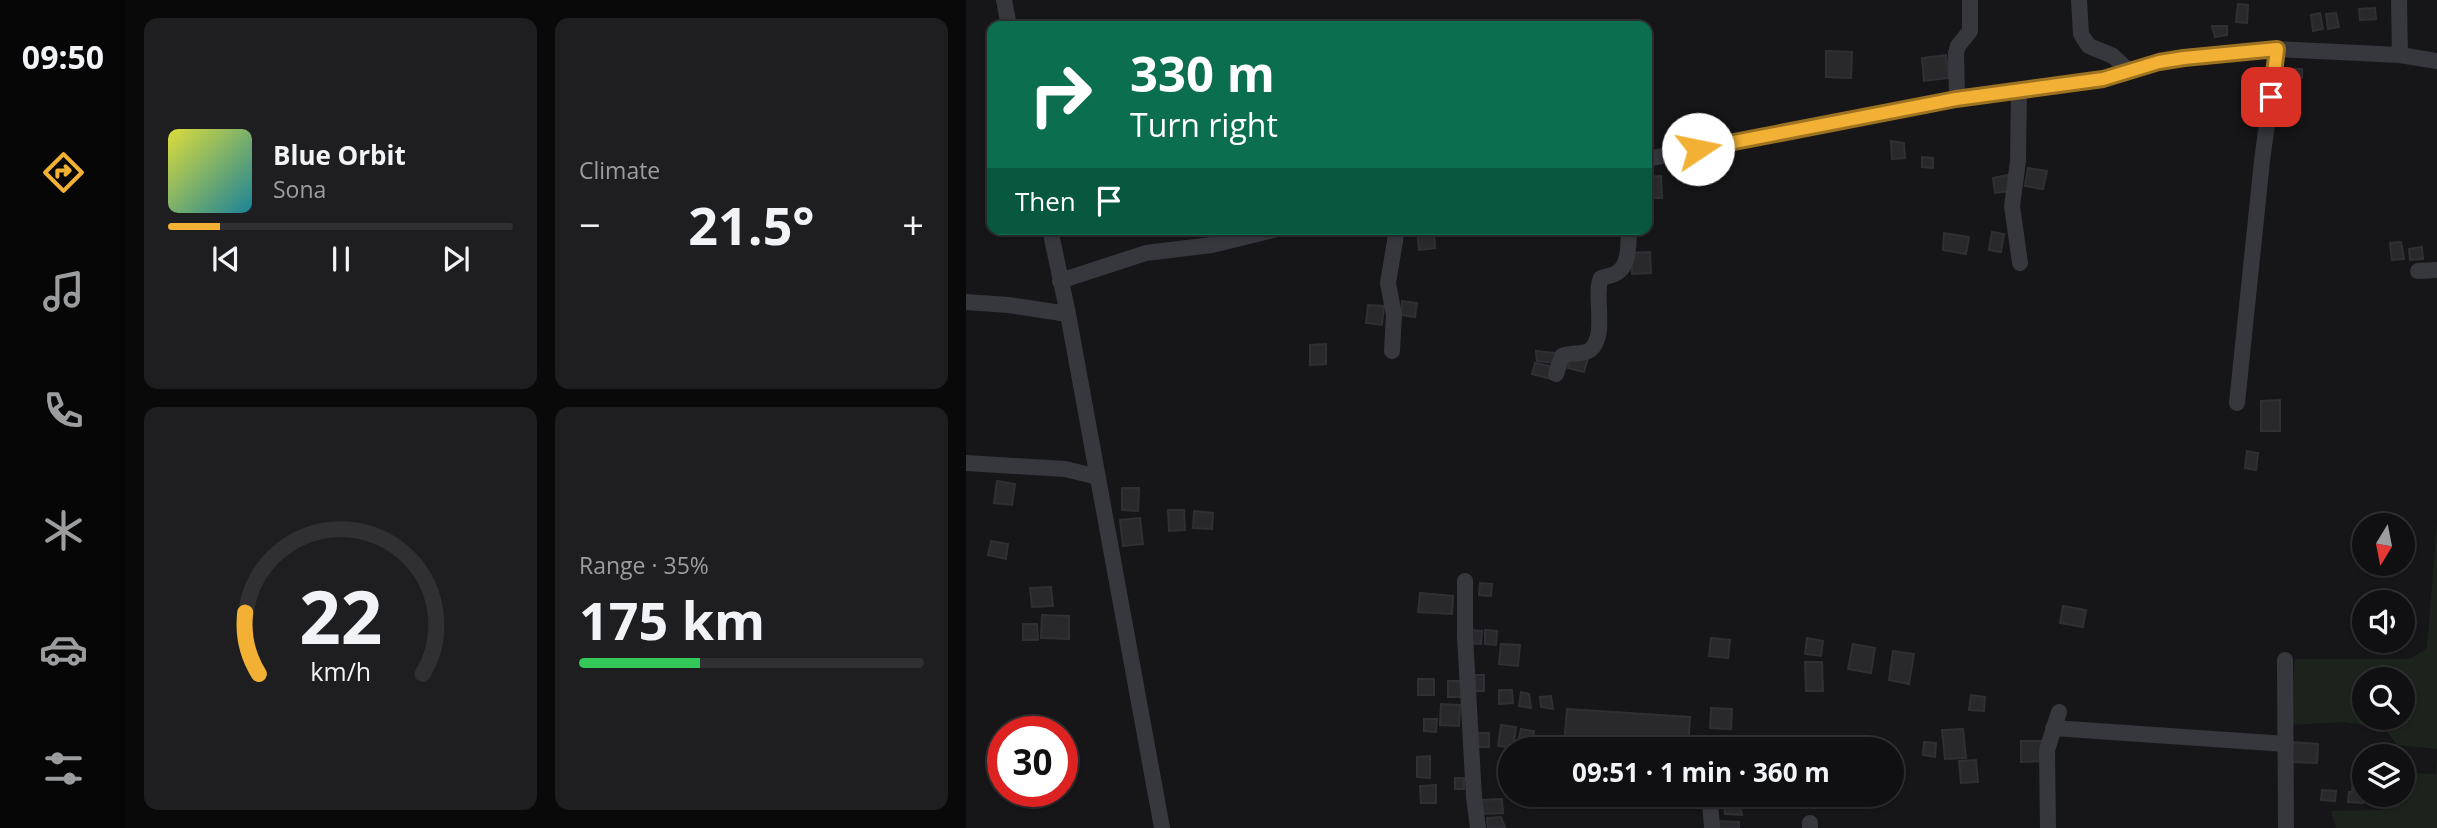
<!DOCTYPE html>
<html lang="en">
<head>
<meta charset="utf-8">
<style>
	:root { --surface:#101012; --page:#1e1e20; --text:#f1f3f6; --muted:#9c9d9f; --line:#303032; --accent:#f2b134 }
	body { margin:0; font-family:"Open Sans",sans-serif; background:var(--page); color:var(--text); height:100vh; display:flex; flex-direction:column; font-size:26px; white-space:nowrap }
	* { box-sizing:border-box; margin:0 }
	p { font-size:23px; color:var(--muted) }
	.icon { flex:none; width:38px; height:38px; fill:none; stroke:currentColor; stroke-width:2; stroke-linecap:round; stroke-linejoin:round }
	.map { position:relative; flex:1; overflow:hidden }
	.details { display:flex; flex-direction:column; gap:18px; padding:18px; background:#09090a; width:840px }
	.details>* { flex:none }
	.hud { position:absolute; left:21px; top:21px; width:665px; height:214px; border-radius:14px; box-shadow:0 2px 5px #0004,0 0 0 2px var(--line); background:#0b6e4f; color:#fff; overflow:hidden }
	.needle { width:46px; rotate:190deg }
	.buttons { position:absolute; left:1386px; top:513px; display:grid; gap:14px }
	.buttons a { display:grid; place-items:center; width:63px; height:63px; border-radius:50%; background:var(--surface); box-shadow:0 2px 5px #0004,0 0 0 2px var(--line); font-size:35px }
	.speed { position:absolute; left:21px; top:716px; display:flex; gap:14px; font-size:35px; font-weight:700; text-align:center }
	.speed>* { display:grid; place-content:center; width:91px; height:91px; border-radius:50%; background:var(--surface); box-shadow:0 2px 5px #0004,0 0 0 2px var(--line); line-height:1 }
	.speed .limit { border:10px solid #d22; background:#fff; color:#111 }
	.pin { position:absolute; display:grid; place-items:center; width:60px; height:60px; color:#fff; margin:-30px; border-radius:14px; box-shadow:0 4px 10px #0006 }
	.me { position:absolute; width:77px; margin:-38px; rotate:79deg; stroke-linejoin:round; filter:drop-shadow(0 0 5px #0008) }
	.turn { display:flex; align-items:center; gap:24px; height:147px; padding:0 28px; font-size:32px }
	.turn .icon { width:91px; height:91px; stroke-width:2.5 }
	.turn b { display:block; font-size:49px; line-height:60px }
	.then { display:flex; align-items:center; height:66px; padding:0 28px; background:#0003; gap:14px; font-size:26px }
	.big { font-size:52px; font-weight:700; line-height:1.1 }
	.details .tile { flex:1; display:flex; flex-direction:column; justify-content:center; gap:10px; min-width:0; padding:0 24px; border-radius:14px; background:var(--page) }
	.details .dial { align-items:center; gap:0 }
	.dial svg { height:182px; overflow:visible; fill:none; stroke:var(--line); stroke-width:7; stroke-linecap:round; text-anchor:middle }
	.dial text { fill:var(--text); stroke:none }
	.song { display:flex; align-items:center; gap:21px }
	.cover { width:84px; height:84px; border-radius:10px; background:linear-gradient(135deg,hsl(60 70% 55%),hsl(190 70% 35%)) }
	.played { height:7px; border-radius:4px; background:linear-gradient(90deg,var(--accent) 15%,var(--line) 15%) }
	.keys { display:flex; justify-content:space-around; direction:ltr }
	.heat { display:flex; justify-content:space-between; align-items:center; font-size:38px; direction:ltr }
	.charge { height:10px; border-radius:5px; background:linear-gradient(90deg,#34c759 35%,var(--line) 0) }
	.details .tiles { flex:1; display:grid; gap:18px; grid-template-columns:repeat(2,1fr) }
	.trip { position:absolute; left:532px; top:737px; width:406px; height:70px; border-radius:35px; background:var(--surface); box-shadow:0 2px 5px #0004,0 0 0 2px var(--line); font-weight:700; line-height:70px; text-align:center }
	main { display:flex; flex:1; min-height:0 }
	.menu { display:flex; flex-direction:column; width:126px; justify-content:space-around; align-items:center; background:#060607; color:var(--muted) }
	.menu .icon { width:49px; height:49px }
	.menu .active { color:var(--accent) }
	.menu b { font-size:32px; color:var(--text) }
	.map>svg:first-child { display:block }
	.green { fill:#1c231d; fill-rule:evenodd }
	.building { fill:#29292c; stroke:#303034; stroke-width:2 }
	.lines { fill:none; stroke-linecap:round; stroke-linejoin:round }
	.minor { stroke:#37383d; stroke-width:16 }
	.route-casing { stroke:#9d7322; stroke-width:18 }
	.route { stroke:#f2b134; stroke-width:12 }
</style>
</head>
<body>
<main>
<nav class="menu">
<b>09:50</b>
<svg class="icon active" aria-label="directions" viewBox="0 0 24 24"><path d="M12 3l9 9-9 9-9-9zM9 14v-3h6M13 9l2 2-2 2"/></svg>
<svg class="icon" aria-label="music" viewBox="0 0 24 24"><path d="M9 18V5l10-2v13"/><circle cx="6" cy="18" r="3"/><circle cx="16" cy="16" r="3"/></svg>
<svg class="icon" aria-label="phone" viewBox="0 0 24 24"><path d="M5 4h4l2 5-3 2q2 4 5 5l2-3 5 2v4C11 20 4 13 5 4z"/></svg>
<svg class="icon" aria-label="climate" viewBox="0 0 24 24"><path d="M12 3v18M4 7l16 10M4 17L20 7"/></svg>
<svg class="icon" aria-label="car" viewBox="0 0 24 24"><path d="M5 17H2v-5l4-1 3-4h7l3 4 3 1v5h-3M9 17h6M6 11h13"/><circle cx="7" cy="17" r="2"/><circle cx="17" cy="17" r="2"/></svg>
<svg class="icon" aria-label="filters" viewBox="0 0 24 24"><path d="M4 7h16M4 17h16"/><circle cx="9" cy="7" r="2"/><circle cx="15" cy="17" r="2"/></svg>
</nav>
<section class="details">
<div class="tiles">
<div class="tile">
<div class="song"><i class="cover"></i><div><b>Blue Orbit</b><p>Sona</p></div></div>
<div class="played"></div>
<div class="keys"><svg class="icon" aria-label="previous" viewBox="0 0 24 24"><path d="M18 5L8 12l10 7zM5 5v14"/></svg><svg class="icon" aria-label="pause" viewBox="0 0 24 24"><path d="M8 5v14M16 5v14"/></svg><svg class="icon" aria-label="next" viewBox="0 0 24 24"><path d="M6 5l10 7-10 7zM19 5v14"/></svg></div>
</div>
<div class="tile"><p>Climate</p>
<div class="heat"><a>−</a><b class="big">21.5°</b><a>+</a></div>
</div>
<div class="tile dial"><svg viewBox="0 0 100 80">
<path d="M14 69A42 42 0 1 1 86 69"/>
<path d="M14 69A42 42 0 0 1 8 42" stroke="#f2b134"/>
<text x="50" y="56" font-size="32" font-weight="700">22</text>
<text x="50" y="72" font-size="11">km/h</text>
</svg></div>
<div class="tile"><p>Range · 35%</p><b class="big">175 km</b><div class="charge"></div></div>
</div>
</section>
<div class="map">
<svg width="1471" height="828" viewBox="0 0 1471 828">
	<rect width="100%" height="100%" fill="#161618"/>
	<path class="green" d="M1471 523V749L1431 745 1419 729 1379 722 1323 725 1329 659H1444L1461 648ZM1398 679H1437V718H1398Z
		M1471 756V828H1370L1365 811 1417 810 1422 795 1437 794V773L1470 774Z"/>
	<path class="building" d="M1272 4 1282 5 1281 23 1270 22Z
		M1409 8 1410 19 1394 20 1393 9Z
		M1354 13 1357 29 1347 31 1345 15Z
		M1370 13 1373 27 1362 29 1360 14Z
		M1246 26H1261V35L1249 37Z
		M860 51 886 52 885 78 860 77Z
		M980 55 983 78 958 81 956 58Z
		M1325 69H1336V78L1325 79Z
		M925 141 938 143 939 158 926 159Z
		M956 157 967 158V168L956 167Z
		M1062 168 1081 171 1077 189 1059 186Z
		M1042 175 1045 191 1029 193 1027 178Z
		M695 176 696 198H681V177Z
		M468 230 469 248 453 250 451 231Z
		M1026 232 1038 234 1035 252 1023 250Z
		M978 233 1003 237 1000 254 977 250Z
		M1435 242 1438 259 1426 260 1424 243Z
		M1456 247 1457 259 1444 260 1443 249Z
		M684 252 685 273 666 274 665 253Z
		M436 301 451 303 449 317 435 315Z
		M402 305 418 306 416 325 400 323Z
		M360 344V364L344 365V345Z
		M570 351 590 353 587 363 571 361Z
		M605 355 622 358 618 372 602 368Z
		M569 363 588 367 585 379 566 374Z
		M1314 400V431H1295V401Z
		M1281 451 1292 453 1290 470 1279 468Z
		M31 481 49 484 46 505 28 503Z
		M156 488H173L172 511 156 510Z
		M202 510H218L219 530 203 531Z
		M228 511 247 513 246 529 227 528Z
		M174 518 177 544 157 546 154 520Z
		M25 541 42 544 40 559 22 555Z
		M514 583 526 584 525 596 513 595Z
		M85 587 87 606 66 607 64 588Z
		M454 593 487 596 486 614 452 612Z
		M1097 606 1120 610 1117 627 1094 623Z
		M76 615 103 616V639L75 638Z
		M57 624H71L72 640H57Z
		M503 630 516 631 515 644 503 643Z
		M519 630 531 631 530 645 519 644Z
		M745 638 764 640 762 658 743 656Z
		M841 638 857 641 855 656 839 654Z
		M535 644 554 645 552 666 533 664Z
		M887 644 909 648 905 673 882 669Z
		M927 651 948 654 943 684 923 680Z
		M839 662H856L857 691H840Z
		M504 675H518V691H504Z
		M452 679H468V695H452Z
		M482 681H497L496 697H482Z
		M533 690H546L547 703 533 704Z
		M555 692 563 694 565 708 553 706Z
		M1005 695 1019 697 1018 711 1003 710Z
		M585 696 587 709 575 707 574 697Z
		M475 704 494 705 493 726 474 725Z
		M745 708 766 709 765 729 744 728Z
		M601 709 724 717 722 749H642L598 746Z
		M458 719H471L470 732 458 731Z
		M535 725 550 727 547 748 532 746Z
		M555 729 568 731 566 745 552 743Z
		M997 729 1000 758 979 759 976 730Z
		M509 733H523V747H510Z
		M591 737 592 749H582L581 738Z
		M1055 741H1076L1077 761 1055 762Z
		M958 742 970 743 969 757 957 755Z
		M1325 742 1352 744 1351 763 1324 762Z
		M464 756V778L451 777V757Z
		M1010 760 1012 782 995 783 993 761Z
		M1387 775H1398L1397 793 1386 792Z
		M489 778H498V789H489Z
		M470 785V803H455L454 786Z
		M1356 790 1370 791 1369 801 1355 800Z
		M1383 792 1398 793 1397 803 1382 802Z
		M793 794H806V804H793Z
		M859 796 868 799 867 807 855 806Z
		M536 799 537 813 515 814V800Z
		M757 799 773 801 776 815 759 814Z
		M535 817 539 827 522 828 521 818Z
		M751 821 773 822V828H751Z"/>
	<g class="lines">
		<path class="minor" d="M38 0 43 26
			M1113 0 1115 34 1118 39 1123 46 1147 56 1163 71
			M1433 0 1434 55
			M1053 90 1052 161 1046 206 1054 263
			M991 99 990 53 992 46 1004 31V0
			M681 159 991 99 1137 79 1193 62 1218 57 1311 49 1434 55 1471 61
			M84 229 102 314 196 828
			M1452 271 1471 270
			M94 281 180 253 246 245 311 229
			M0 302 42 305 102 314
			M426 351 428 315 422 283 431 229
			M590 374 596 356C605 352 617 355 624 350 642 336 627 295 635 278 641 276 647 276 652 272 664 264 662 242 663 229
			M1271 403 1296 161 1311 49
			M0 463 99 469 132 477
			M499 581V636L508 797 512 828
			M1319 660 1320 828
			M1087 728 1320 744
			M744 801 746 828
			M844 828V823
			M1082 828 1081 750 1093 712"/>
	</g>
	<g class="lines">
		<g class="route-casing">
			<path id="route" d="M732 149 990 99 1137 79 1193 62 1218 58 1311 49 1305 97"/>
		</g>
		<use href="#route" class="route"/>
	</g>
</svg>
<div class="buttons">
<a><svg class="needle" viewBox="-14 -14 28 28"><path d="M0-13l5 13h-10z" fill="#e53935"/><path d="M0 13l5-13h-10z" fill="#9c9d9f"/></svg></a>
<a><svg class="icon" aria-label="sound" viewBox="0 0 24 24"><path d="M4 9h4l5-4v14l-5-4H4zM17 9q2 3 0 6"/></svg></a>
<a><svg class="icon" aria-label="search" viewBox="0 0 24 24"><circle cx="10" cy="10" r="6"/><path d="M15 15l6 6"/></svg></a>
<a><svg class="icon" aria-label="layers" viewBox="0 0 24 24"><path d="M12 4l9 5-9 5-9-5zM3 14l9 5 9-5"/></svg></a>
</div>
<div class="speed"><div class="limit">30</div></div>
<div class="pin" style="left:1305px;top:97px;background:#d93025"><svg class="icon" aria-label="arrive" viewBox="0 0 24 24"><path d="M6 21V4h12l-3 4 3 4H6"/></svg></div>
<svg class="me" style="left:732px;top:149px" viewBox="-20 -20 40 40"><circle r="19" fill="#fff"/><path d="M0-13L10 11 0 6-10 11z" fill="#f2b134"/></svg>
<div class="trip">09:51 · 1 min · 360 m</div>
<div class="hud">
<div class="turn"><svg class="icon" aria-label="right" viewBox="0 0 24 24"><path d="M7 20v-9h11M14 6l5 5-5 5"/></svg><div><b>330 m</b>Turn right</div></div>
<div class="then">Then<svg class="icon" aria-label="arrive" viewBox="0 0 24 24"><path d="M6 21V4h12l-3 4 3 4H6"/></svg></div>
</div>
</div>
</main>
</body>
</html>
